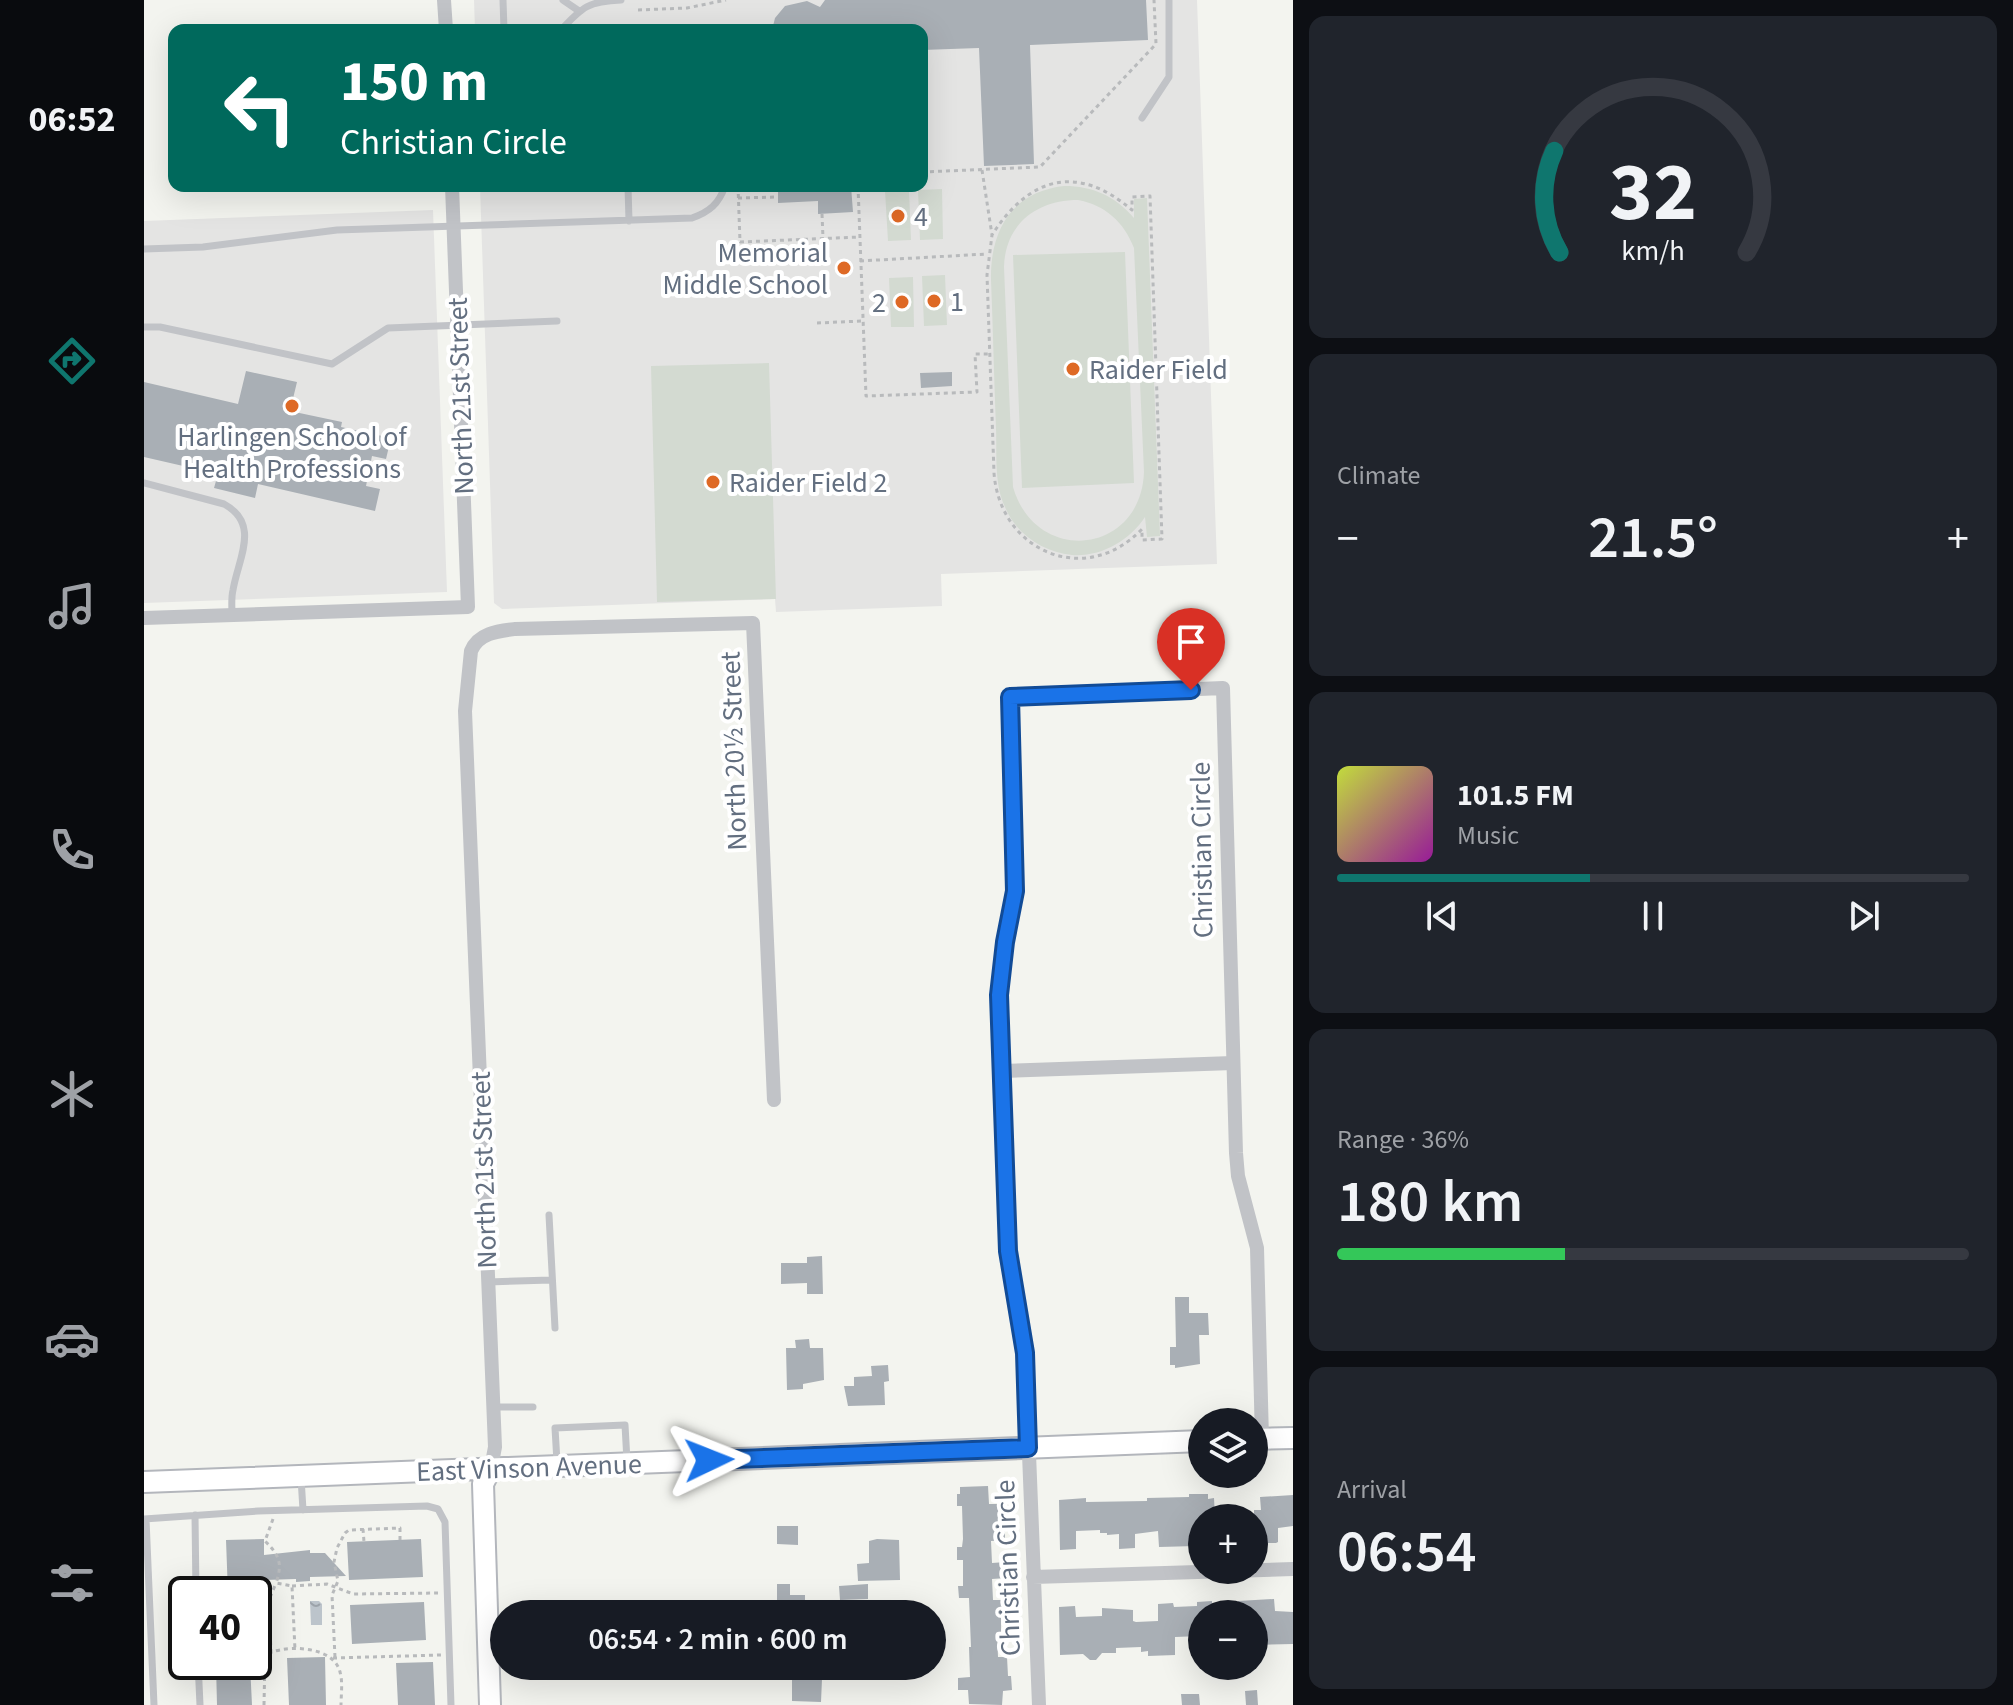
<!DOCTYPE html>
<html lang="en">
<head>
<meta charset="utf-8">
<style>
	:root { --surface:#171b24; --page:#20242c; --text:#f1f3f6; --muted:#9ea1a6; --line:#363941; --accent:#0f766e }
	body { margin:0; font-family:"Source Sans 3",sans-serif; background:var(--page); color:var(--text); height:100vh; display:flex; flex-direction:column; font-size:30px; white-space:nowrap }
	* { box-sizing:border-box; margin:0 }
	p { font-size:26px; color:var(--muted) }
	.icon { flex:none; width:44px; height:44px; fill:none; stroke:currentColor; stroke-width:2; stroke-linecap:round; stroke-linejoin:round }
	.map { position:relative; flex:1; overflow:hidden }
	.panel { display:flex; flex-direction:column; gap:16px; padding:16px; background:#0d0f14; width:720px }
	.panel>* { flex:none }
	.guide { position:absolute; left:24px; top:24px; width:760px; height:168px; border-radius:16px; box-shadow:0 8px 32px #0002; background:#00695c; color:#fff; overflow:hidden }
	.tools { position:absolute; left:1044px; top:1408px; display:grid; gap:16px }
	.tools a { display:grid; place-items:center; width:80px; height:80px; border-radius:50%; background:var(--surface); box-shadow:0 8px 32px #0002; font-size:40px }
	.speed { position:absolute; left:24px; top:1576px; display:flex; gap:16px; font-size:40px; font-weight:700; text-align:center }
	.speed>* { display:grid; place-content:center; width:104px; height:104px; border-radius:50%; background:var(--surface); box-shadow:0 8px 32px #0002; line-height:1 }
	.speed .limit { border:4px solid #111; border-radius:12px; background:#fff; color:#111 }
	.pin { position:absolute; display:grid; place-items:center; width:68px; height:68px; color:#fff; margin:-82px -34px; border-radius:50% 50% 50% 0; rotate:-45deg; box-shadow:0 0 8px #0007 }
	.pin .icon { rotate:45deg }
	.me { position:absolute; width:88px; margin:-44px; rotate:88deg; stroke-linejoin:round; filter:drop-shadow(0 0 6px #0008) }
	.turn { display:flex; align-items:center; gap:28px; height:168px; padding:0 40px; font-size:36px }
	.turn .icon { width:104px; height:104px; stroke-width:2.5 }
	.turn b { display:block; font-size:56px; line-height:68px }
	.big { font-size:60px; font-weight:600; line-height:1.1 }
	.panel .widget { flex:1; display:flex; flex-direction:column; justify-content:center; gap:12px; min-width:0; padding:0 28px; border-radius:16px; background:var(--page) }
	.panel .dial { align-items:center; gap:0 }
	.dial svg { height:208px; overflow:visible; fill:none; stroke:var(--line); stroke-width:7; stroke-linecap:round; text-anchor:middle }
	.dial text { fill:var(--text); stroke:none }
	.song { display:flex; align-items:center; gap:24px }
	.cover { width:96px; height:96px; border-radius:12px; background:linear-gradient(135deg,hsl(70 70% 55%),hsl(300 70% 35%)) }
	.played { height:8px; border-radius:4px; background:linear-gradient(90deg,var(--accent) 40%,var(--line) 40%) }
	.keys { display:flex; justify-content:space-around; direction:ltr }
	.heat { display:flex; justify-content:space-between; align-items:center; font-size:44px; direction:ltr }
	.charge { height:12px; border-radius:6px; background:linear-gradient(90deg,#34c759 36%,var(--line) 0) }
	.trip { position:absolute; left:346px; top:1600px; width:456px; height:80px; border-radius:40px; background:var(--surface); box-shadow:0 8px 32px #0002; font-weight:600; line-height:80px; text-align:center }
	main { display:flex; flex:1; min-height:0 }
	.menu { display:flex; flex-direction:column; width:144px; justify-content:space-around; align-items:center; background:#090b0e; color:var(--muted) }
	.menu .icon { width:56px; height:56px }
	.menu .current { color:var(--accent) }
	.menu b { font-size:36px; color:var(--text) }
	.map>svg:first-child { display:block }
	.built { fill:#e4e4e3 }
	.pitch { fill:#d3dad1; fill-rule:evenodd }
	.water { fill:url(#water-ripples) }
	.building { fill:#a9afb5 }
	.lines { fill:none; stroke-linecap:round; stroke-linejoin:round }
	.secondary-casing { stroke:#b3b6bc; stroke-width:24 }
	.path { stroke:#b8babc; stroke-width:3; stroke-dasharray:4 4; stroke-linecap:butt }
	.lane { stroke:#c1c3c7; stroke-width:7 }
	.street { stroke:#c1c3c7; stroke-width:14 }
	.secondary { stroke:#fff; stroke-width:20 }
	.route-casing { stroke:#114b97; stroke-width:20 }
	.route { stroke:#1a73e8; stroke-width:14 }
	.poi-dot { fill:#de6925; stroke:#fff; stroke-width:3 }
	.labels { text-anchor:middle; stroke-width:8; stroke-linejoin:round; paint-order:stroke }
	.poi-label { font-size:28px; fill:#636f80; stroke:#fff; text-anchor:start }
	.street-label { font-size:28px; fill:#636f80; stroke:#fff }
</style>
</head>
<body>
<main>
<nav class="menu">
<b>06:52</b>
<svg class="icon current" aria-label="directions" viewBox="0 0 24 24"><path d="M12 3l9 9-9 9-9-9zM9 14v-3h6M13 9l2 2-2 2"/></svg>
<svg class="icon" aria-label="music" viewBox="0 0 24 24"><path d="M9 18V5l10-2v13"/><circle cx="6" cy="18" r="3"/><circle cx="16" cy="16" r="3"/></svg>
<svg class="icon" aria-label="phone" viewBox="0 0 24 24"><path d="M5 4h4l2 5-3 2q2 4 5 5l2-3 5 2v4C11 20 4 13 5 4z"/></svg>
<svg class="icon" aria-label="climate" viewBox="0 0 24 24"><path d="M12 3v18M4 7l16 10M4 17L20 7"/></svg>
<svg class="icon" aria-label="car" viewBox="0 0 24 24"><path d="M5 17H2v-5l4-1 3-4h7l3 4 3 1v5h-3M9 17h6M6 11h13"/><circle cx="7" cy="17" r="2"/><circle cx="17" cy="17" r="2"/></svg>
<svg class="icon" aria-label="filters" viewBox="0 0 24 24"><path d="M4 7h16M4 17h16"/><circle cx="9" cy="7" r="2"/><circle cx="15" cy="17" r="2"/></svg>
</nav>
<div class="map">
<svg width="1149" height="1705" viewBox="0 0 1149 1705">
	<defs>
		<pattern id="water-ripples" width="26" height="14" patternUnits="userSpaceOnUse" patternTransform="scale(2)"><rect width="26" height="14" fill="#bcc4cb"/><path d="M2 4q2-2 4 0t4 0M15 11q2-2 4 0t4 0" fill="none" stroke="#9ca3aa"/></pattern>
	</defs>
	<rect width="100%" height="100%" fill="#f3f4ef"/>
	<path class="built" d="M330 0H1053L1073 564 797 574 798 606 632 612 631 599 358 609 350 603 336 186H778V30H331Z
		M289 210 303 592 0 603V221Z"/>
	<path class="pitch" d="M920 186C949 186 971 196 990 218V199L1003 198 1016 536 1003 537 1001 517C985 541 957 557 928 555 899 552 872 534 861 507 850 484 853 454 852 428 850 379 849 330 847 280 846 231 867 192 920 186ZM934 200C961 205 980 222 990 248L1000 472C997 555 892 566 869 487L860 267C861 224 893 200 934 200Z
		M798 189 799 239 776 240 774 190Z
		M741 191H765L767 240 744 241Z
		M981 252 990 483 878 488 869 255Z
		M801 275 803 325 780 326 778 276Z
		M769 277 770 327H747L745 278Z
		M625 363 632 599 513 602 507 366Z"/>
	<path class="water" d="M166 1601H175L178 1604V1625H167Z"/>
	<path class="building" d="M681 0H1002L1004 40 886 45 890 164 840 166 835 48 778 50V30H628L631 18 641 6 663 1 676 7Z
		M634 186H707L709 212 674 214V201L634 203Z
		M102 371 153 382 146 411 198 422 197 427 247 438 242 459 228 456 222 486 236 489 231 511 114 484 111 498 70 488 74 474 0 457V382L94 404Z
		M808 372V386L777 388 776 373Z
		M678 1256 679 1294H663V1283L637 1284V1263H663V1257Z
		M1031 1297H1045V1313H1064L1065 1335H1055L1056 1364 1031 1368V1365H1026V1347H1032Z
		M665 1339 666 1348H679L680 1380 659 1384V1389L643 1390 642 1348H652L651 1340Z
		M744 1365 745 1381 740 1382 741 1405 704 1406 700 1386H710V1377L728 1376 727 1366Z
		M844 1486 845 1504H856L858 1524H861V1540L847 1541 848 1563 862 1562V1578L848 1579 849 1600H861L862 1614H857V1633H853L854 1657H863L864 1676H867L868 1690 859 1691 858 1705 825 1704 824 1690H814V1678L826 1677 825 1647H827L825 1598H815L814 1586H819V1560H813V1547H818L819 1539 818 1506H813V1494H816V1487Z
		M1045 1494H1064V1499L1070 1498 1071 1518H1058V1528H1053L1054 1545 1052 1546 1015 1547 1014 1531 991 1534V1548L975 1549V1534L963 1535V1533H956V1530L932 1531V1549L916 1550 915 1500 942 1498V1502L1003 1501V1498L1045 1497Z
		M1149 1495V1526L1134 1528V1542L1132 1543H1120L1118 1538H1110V1510H1117L1116 1497Z
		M633 1526H654V1545L633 1544Z
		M120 1539V1555L166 1550V1553H181L202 1576 166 1577V1581L152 1582V1579L121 1580 123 1638 110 1639V1594H84L82 1540Z
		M277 1539 279 1577 205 1580 203 1542Z
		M733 1539 755 1540 756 1580 714 1581 713 1564 725 1563V1541Z
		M633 1584H646V1595H661V1614H633Z
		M724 1584V1599L696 1600 695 1586Z
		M1130 1599 1131 1611 1149 1612V1644L1110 1645V1614H1094V1601Z
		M1068 1601V1614H1058L1057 1636 1031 1637V1655L1004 1656V1651L997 1652V1647L972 1648V1653H958L952 1660H946L939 1654 916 1655 915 1607 931 1606 932 1617 958 1616V1608L989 1610V1621L992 1622 1014 1621V1604L1029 1603 1030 1607 1053 1606V1602Z
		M280 1602 282 1640 208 1644 206 1605Z
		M181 1657 182 1705H145L143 1658Z
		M289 1662 291 1705H254L252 1663Z
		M106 1664 108 1705H73L72 1665Z
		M648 1678 678 1679 677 1702 648 1701Z
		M1113 1690 1114 1705H1102L1101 1691Z
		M1037 1694H1055L1056 1705H1038Z"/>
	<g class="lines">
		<g class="secondary-casing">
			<path id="secondary" d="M1110 1439 1149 1438
				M0 1482 1058 1441
				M346 1705 339 1484 347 1468"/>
		</g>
		<path class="path" d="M494 10 543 8 582 0
			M838 170 848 235 843 275 850 473C856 552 942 588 998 529V540L1018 539 1006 196 988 197V210C933 163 885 177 848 235
			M778 172 896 167 1012 44 1010 0
			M594 186 596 242 715 237
			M714 186 722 396 833 392 831 354H845
			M594 198 634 197
			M678 214 679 238
			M716 261 843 254
			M673 323 718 321
			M129 1519 121 1541C135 1555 139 1563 132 1583L148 1586 151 1650
			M219 1529 220 1542
			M148 1586 183 1584 209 1594 294 1593
			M127 1653 125 1600 132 1583
			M191 1657 188 1595 194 1581 190 1562 193 1548 201 1533 205 1530 256 1528V1540
			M189 1658 297 1655
			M110 1660C116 1658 122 1655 128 1652 148 1645 190 1647 196 1672 199 1682 197 1695 197 1705
			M63 1664 91 1662
			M120 1705 121 1657"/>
		<path class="lane" d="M359 0 360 30
			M419 0 435 11
			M417 30C438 7 445 1 477 0
			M998 118 1025 77V0
			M484 186 485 221
			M0 249 59 247 193 230 548 218C565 212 575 204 581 186
			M0 327H16L188 364 244 328 413 321
			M0 483 80 504C117 524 94 559 89 590 87 598 88 607 88 615
			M405 1215 411 1328
			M344 1282 407 1280
			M350 1407H389
			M413 1462 411 1428 481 1425 483 1461
			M157 1478 159 1510
			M51 1515 52 1594
			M0 1519 114 1511 283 1506 294 1509 301 1522 307 1705
			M2 1519 10 1705
			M54 1662 56 1705"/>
		<path class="street" d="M300 0 302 30
			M0 618 324 607 308 186
			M858 1071 1089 1063
			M347 1468 351 1447 321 711 327 651C334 633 354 631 371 629L609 623 630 1100
			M889 1577 1149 1569
			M895 1705 881 1353 864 1251 855 995 861 942 871 891 866 697 1079 688 1092 1153 1094 1176 1113 1248 1118 1439"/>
		<use href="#secondary" class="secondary"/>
	</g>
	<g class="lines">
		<g class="route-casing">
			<path id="route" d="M565 1460 884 1448 881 1353 864 1251 855 995 861 942 871 891 866 697 1047 690"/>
		</g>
		<use href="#route" class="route"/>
	</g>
	<g class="poi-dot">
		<circle cx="754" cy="216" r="8"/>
		<circle cx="700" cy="268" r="8"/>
		<circle cx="790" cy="301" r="8"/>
		<circle cx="758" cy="302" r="8"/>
		<circle cx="929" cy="369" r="8"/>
		<circle cx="148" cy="406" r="8"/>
		<circle cx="569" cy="482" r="8"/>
	</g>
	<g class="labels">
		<g class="poi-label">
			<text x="770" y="226">4</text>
			<text x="684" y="262" text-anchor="end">Memorial<tspan x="684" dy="32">Middle School</tspan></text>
			<text x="806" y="311">1</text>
			<text x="742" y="312" text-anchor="end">2</text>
			<text x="945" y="379">Raider Field</text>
			<text x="148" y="446" text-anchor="middle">Harlingen School of<tspan x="148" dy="32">Health Professions</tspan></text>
			<text x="585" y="492">Raider Field 2</text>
		</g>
		<g class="street-label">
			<text transform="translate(316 396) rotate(-92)" y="10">North 21st Street</text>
			<text transform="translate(589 751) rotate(-92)" y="10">North 20½ Street</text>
			<text transform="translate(1057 850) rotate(-91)" y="10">Christian Circle</text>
			<text transform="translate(339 1170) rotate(-92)" y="10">North 21st Street</text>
			<text transform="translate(385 1467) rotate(-2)" y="10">East Vinson Avenue</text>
			<text transform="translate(863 1568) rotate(-92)" y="10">Christian Circle</text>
		</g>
	</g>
</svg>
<div class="tools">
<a><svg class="icon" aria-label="layers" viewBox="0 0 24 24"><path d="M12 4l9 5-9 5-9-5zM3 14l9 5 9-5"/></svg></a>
<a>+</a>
<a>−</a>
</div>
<div class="speed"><div class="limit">40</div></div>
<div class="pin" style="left:1047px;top:690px;background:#d93025"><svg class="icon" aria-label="arrive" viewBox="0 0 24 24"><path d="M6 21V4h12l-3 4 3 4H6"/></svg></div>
<svg class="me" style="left:565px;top:1460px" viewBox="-20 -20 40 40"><path d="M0-17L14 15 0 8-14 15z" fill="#1a73e8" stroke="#fff" stroke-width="4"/></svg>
<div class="trip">06:54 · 2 min · 600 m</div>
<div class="guide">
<div class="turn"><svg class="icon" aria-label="left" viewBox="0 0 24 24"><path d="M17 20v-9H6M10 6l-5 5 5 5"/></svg><div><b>150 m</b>Christian Circle</div></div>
</div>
</div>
<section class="panel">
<div class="widget dial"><svg viewBox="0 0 100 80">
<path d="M14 69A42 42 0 1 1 86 69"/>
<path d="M14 69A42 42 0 0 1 12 30" stroke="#0f766e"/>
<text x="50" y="56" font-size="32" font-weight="700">32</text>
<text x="50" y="72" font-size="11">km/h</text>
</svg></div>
<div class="widget"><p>Climate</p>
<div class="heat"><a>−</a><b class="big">21.5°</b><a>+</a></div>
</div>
<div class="widget">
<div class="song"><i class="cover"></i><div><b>101.5 FM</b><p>Music</p></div></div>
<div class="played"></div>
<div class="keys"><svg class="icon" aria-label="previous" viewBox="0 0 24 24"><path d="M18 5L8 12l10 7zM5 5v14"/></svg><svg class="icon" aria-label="pause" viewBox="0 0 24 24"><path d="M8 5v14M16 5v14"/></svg><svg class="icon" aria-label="next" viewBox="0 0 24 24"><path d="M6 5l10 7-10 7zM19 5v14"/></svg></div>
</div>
<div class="widget"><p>Range · 36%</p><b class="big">180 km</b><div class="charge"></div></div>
<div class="widget"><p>Arrival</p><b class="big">06:54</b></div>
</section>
</main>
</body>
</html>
